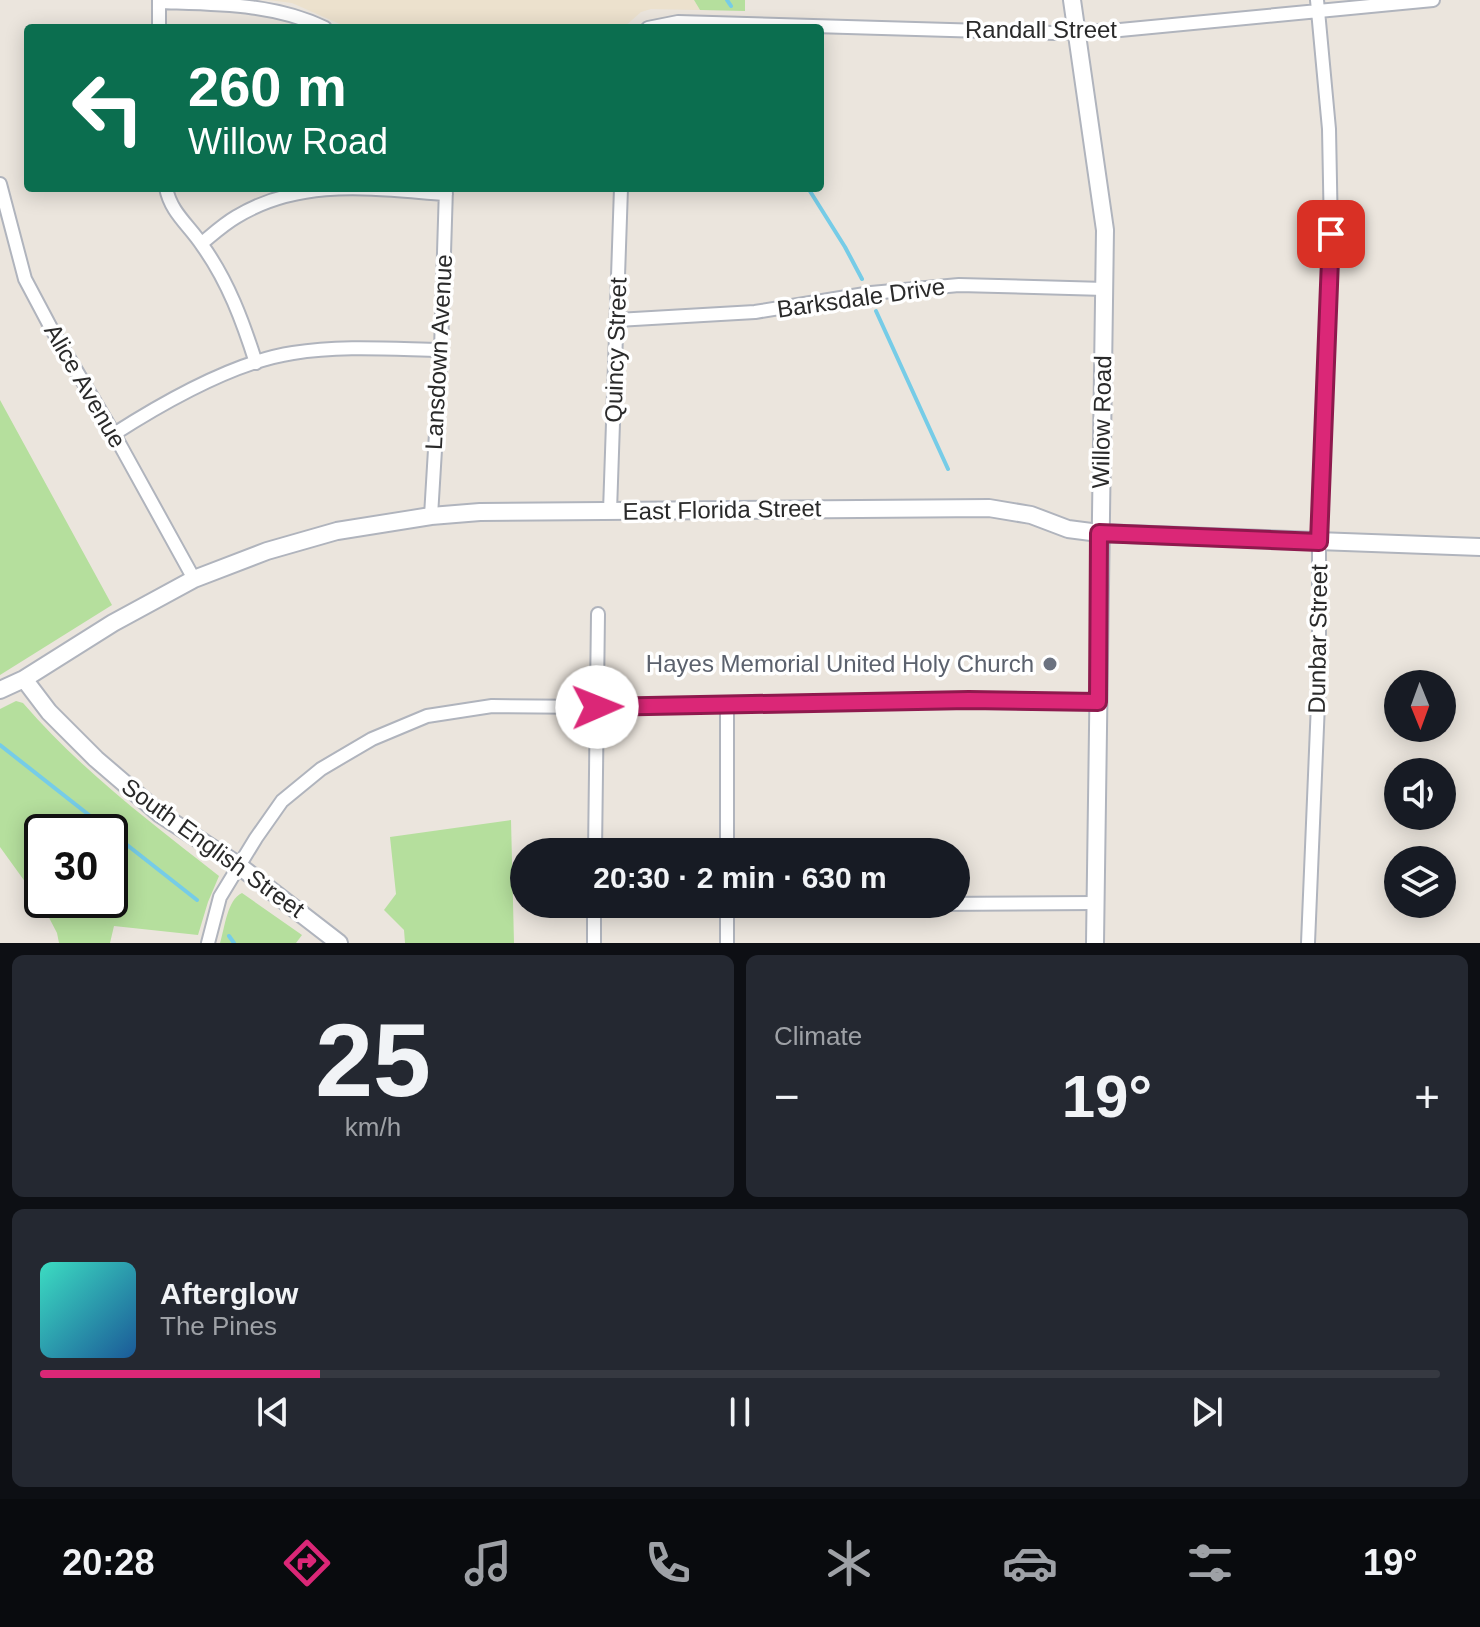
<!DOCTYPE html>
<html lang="en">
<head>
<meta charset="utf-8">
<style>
	:root { --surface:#171b24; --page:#242831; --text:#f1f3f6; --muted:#9ea1a6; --line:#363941; --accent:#db2777 }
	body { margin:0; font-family:Helvetica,sans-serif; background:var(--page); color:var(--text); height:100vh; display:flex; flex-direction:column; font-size:30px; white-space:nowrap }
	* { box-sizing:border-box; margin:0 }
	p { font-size:26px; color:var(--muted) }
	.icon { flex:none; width:44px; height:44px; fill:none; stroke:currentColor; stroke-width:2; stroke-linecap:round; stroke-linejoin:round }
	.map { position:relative; height:943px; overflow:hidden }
	.panel { display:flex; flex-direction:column; gap:12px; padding:12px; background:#0d0f14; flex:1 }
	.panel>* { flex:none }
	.hud { position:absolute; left:24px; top:24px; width:800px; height:168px; border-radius:8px; box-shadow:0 4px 20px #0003; background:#0b6e4f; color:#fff; overflow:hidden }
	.needle { width:52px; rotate:179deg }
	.fabs { position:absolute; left:1384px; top:670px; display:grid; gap:16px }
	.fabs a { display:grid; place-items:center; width:72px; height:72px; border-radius:50%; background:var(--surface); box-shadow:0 4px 20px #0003; font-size:40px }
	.speed { position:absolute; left:24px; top:814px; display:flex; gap:16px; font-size:40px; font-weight:700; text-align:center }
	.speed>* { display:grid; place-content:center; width:104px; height:104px; border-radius:50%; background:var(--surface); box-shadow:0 4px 20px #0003; line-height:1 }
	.speed .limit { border:4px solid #111; border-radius:12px; background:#fff; color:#111 }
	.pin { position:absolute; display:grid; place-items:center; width:68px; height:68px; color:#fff; margin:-34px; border-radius:16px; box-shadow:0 4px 12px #0006 }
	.me { position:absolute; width:88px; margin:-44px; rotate:89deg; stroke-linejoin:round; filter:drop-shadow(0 0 6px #0008) }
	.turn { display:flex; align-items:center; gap:28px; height:168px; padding:0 32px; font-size:36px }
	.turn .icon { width:104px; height:104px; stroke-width:2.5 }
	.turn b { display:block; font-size:56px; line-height:68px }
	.big { font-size:60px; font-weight:700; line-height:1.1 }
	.panel .tile { flex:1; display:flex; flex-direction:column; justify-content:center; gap:12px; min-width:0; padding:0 28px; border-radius:12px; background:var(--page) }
	.panel .dial { align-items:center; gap:0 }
	.dial b { font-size:104px; line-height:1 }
	.song { display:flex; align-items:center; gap:24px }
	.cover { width:96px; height:96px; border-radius:12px; background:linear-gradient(135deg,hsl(170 70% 55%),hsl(210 70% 35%)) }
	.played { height:8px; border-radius:4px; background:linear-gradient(90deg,var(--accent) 20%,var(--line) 20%) }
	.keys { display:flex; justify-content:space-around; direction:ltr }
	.heat { display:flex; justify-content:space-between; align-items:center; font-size:44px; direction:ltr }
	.panel .tiles { flex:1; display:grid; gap:12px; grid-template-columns:1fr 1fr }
	.tile:last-child { grid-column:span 2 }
	.trip { position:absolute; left:510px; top:838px; width:460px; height:80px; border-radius:40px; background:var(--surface); box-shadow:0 4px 20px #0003; font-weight:700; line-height:80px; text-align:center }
	.tab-bar { display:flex; height:128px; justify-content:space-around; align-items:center; background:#090b0e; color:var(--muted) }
	.tab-bar .icon { width:56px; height:56px }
	.tab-bar .selected { color:var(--accent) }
	.tab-bar b { font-size:36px; color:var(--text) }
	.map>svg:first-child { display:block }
	.education { fill:#ece1cd }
	.green { fill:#b5df9d; fill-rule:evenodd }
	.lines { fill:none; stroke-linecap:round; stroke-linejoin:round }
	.stream { stroke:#76cce7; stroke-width:4 }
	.street-casing { stroke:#b0b4bd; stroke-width:16 }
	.secondary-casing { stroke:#b0b4bd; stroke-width:20 }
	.street { stroke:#fff; stroke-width:12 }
	.secondary { stroke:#fff; stroke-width:16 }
	.route-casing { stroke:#8e194d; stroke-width:20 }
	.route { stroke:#db2777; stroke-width:14 }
	.worship-dot { fill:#6b7280; stroke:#fff; stroke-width:3 }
	.labels { text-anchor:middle; stroke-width:7; stroke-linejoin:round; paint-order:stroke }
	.street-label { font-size:24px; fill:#2a2a2a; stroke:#fff }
	.worship-label { font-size:24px; fill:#5b616d; stroke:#fff; text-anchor:end }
</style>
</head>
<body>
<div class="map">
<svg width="1480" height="943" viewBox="0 0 1480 943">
	<rect width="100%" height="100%" fill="#ebe5dd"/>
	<path class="education" d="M268 0H694L700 10 651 9 641 12 623 28H349L292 3Z"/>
	<path class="green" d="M694 0H745V11L700 10Z
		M0 400 112 605 0 675Z
		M16 701 23 703C81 770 150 822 219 876L208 902 198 935 114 926 110 943H59L57 933 44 908 0 847V709ZM110 832V900H42V832Z
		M511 820 514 943H405L404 930 384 910 396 894 390 837Z
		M242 893 302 935 296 943H220C225 927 227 900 242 893Z"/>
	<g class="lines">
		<path class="stream" d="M727 0 731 6
			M808 188 845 247 862 279
			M876 311 948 469
			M0 745 197 900
			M229 936 234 943"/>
		<g class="street-casing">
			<path id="street" d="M159 2C215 4 274 3 325 28
				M159 28V0
				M648 28 678 22 1054 33 1120 30 1433 0
				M0 184 25 279 51 328 114 434 194 579
				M166 188C171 213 189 225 202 245 228 281 243 322 256 363
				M202 243C213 234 224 224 236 217 302 177 373 189 446 194
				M617 320 755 312 871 293 959 285 1105 289
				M114 434C164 402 233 362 293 353 341 345 392 349 441 350
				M610 511 621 188
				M431 516 441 350 446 188
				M595 852 598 614
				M727 852V704
				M594 906 1095 903
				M208 943 220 897 256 838 282 801 321 769 372 739 427 716 492 706 597 707 969 700 1098 702
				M594 943V904
				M727 943V904
				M1308 943 1319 679V542L1331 234 1329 129 1317 0"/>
		</g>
		<g class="secondary-casing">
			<path id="secondary" d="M1072 0 1105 230 1095 943
				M24 679 49 712 96 759 160 814 238 865 339 943
				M0 690 24 679 113 623 194 579 267 551 337 531 431 516 480 512 989 508 1031 515 1068 529 1099 533 1480 547"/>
		</g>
		<use href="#street" class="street"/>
		<use href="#secondary" class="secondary"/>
	</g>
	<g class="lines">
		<g class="route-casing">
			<path id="route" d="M597 707 969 700 1098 702 1099 533 1319 542 1331 234"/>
		</g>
		<use href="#route" class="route"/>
	</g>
	<circle class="worship-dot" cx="1050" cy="664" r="8"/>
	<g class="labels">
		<g class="street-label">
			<text x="1041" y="38">Randall Street</text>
			<text transform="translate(861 298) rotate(-8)" y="8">Barksdale Drive</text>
			<text transform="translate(616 350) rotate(-88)" y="8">Quincy Street</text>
			<text transform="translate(439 352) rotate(-87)" y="8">Lansdown Avenue</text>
			<text transform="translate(85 386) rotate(60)" y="8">Alice Avenue</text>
			<text transform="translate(1102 422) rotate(-89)" y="8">Willow Road</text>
			<text transform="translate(722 510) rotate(-1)" y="8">East Florida Street</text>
			<text transform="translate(1318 639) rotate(-89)" y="8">Dunbar Street</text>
			<text transform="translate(213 848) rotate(36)" y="8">South English Street</text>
		</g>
		<g class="worship-label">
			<text x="1034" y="672">Hayes Memorial United Holy Church</text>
		</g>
	</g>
</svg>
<div class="fabs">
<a><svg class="needle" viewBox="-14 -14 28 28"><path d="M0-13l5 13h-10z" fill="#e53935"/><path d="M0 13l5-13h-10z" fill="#9ea1a6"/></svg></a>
<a><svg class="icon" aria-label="sound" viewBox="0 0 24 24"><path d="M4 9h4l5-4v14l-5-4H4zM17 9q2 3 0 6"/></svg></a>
<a><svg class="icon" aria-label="layers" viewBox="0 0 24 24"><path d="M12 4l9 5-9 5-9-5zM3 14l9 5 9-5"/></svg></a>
</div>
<div class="speed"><div class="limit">30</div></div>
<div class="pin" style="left:1331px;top:234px;background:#d93025"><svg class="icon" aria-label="arrive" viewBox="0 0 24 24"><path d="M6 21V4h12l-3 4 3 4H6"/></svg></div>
<svg class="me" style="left:597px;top:707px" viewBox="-20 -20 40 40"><circle r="19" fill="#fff"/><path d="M0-13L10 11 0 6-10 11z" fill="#db2777"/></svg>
<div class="trip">20:30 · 2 min · 630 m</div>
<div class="hud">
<div class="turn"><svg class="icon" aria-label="left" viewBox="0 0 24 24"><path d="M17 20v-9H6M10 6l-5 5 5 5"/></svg><div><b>260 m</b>Willow Road</div></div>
</div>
</div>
<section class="panel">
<div class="tiles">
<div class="tile dial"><b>25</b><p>km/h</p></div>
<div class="tile"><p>Climate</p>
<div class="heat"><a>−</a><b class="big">19°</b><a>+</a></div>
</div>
<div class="tile">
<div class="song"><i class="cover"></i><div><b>Afterglow</b><p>The Pines</p></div></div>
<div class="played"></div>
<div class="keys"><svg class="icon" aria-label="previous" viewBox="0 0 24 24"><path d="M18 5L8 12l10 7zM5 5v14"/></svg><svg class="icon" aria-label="pause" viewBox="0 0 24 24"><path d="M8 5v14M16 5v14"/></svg><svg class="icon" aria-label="next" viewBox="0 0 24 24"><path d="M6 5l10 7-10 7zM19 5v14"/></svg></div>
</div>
</div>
</section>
<nav class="tab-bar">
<b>20:28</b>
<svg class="icon selected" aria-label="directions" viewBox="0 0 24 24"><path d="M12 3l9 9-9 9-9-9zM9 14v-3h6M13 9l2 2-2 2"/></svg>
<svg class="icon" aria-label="music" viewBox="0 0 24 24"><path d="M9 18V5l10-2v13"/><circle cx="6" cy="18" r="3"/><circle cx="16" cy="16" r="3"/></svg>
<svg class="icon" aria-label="phone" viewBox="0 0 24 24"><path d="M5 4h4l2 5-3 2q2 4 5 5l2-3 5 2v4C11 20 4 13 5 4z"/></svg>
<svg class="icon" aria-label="climate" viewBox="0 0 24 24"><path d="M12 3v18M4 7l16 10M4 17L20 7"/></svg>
<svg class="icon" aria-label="car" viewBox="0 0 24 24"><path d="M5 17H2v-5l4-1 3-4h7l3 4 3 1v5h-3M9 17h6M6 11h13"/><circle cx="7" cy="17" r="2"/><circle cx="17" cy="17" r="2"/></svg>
<svg class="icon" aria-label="filters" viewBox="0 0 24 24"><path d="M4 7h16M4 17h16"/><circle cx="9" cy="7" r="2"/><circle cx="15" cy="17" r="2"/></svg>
<b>19°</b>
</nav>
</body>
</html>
